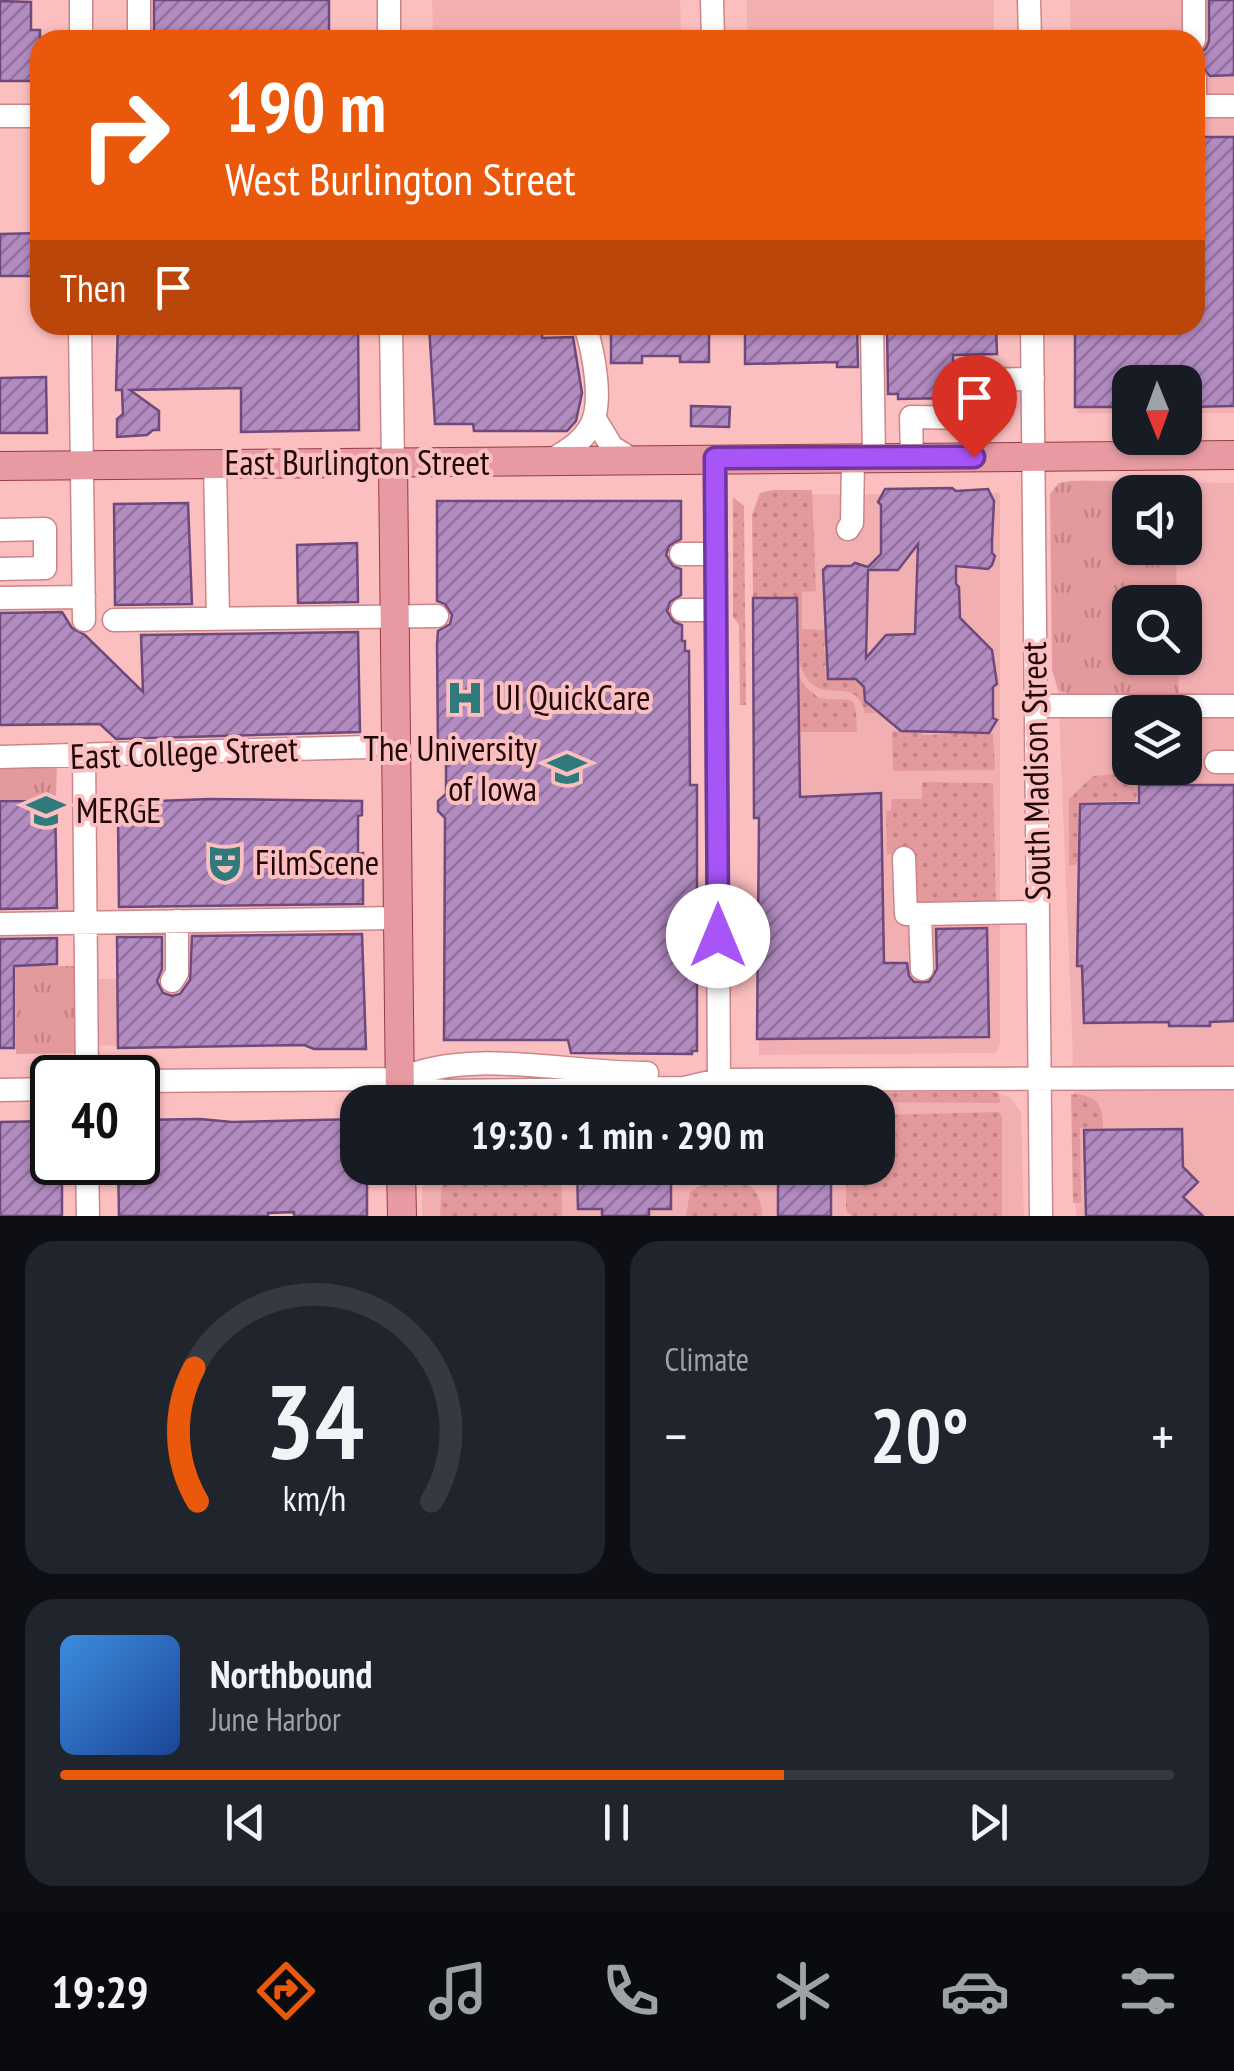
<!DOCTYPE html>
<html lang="en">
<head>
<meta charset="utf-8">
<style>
	:root { --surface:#171b24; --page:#20242c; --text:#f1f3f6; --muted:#9ea1a6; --line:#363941; --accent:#ea580c }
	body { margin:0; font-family:"PT Sans Narrow",sans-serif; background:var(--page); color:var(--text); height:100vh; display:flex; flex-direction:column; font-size:38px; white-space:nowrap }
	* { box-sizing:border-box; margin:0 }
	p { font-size:32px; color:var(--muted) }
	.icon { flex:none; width:55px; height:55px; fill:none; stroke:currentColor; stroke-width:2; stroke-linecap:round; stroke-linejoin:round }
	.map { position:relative; height:1216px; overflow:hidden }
	.details { display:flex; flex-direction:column; gap:25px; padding:25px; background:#0d0f14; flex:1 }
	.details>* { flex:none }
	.top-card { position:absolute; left:30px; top:30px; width:1175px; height:305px; border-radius:30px; box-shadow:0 2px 8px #0004; background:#ea580c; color:#fff; overflow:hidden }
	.needle { width:65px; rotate:179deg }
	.controls { position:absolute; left:1112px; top:365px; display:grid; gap:20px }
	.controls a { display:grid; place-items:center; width:90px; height:90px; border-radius:20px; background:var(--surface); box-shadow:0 2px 8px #0004; font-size:50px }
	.speed { position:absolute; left:30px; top:1055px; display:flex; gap:20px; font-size:50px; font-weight:700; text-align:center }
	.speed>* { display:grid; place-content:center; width:130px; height:130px; border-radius:50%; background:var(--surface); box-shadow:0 2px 8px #0004; line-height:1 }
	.speed .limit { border:5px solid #111; border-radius:15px; background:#fff; color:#111 }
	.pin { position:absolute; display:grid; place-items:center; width:85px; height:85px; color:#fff; margin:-102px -42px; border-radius:50% 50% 50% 0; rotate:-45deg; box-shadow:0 0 10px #0007 }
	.pin .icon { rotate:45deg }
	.me { position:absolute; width:110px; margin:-55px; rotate:0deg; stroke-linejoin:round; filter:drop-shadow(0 0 8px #0008) }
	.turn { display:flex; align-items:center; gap:35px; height:210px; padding:0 30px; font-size:45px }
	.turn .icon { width:130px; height:130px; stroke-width:2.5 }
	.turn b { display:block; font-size:70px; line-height:85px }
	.then { display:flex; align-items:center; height:95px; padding:0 30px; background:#0003; gap:20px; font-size:38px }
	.big { font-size:75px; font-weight:800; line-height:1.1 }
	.details .card { flex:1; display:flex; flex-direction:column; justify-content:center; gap:15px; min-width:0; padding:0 35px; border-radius:30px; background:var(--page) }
	.details .dial { align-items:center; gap:0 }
	.dial svg { height:260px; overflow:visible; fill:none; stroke:var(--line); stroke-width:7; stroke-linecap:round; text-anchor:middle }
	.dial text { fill:var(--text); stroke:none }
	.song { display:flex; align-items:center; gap:30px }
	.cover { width:120px; height:120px; border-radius:15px; background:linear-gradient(135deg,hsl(210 70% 55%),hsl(220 70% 35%)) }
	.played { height:10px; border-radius:5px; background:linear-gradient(90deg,var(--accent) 65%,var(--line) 65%) }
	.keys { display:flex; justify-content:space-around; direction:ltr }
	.heat { display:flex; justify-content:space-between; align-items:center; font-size:55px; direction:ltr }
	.details .tiles { flex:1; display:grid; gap:25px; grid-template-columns:1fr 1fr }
	.card:last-child { grid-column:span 2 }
	.trip { position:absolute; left:340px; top:1085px; width:555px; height:100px; border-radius:30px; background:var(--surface); box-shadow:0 2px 8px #0004; font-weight:800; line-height:100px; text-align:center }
	.tabs { display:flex; height:160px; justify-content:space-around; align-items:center; background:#090b0e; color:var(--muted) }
	.tabs .icon { width:70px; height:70px }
	.tabs .selected { color:var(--accent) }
	.tabs b { font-size:45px; color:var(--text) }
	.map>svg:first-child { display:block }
	.built { fill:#f2afb1; fill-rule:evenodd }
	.grass { fill:url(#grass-dots) }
	.park { fill:url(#park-tufts) }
	.building { fill:url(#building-hatch); stroke:#6e497b; stroke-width:2.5; fill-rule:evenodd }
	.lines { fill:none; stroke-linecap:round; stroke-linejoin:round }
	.minor-casing { stroke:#cc8588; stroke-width:25 }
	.major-casing { stroke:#973b44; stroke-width:30 }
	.minor { stroke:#fff; stroke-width:22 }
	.major { stroke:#e79aa2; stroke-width:28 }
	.route-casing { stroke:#6d37a1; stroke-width:25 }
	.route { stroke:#a855f7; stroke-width:18 }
	.labels { text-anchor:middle; stroke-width:8; stroke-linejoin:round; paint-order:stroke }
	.street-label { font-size:35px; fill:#200709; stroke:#fcbfc0 }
	.poi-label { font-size:35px; fill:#200709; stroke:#fcbfc0; text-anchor:start }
</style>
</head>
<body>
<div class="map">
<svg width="1234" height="1216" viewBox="0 0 1234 1216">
	<defs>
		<pattern id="grass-dots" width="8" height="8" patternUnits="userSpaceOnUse" patternTransform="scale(2.5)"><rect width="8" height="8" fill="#e49a9d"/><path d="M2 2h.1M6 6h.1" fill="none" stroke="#c38386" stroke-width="1.8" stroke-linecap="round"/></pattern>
		<pattern id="park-tufts" width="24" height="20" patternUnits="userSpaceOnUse" patternTransform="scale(2.5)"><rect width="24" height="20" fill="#e49a9d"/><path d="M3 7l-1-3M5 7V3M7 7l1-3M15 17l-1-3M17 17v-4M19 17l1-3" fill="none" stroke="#c38386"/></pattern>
		<pattern id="building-hatch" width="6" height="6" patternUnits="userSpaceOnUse" patternTransform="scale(2.5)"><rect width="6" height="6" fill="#b28bc1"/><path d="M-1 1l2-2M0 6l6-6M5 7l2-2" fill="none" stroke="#90709b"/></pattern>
	</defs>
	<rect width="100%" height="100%" fill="#fcbfc0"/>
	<path class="built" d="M432 0H680L681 40H433Z
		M747 0H994V40H747Z
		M1070 0H1234V413H1185V382H1130V413H1077L1076 325H1195V40H1071Z
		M1082 480 1234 483V1216H1076L1072 1028 1050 494 1059 483ZM1130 492H1185V548H1130ZM1130 602H1185V658H1130ZM1130 712H1185V768H1130Z
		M1000 493V1043L996 1053 759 1055 758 510 776 495Z
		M177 978 178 1049 99 1045 98 979Z
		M993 1092 1010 1097 1021 1112 1024 1216H422V1168H878V1102H444L674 1101 685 1094Z"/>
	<path class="grass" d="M773 490H812L816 591 802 592V629L827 630 824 648 827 663 824 667 832 680H856L863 688 864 701 875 713H865C855 668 814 716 799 661 794 642 798 616 797 597H753L752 515 760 493Z
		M733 497 744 506 746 705H740L739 625 733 617Z
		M799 676 805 687 819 698C854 704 856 687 857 732H800Z
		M892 731H920L923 735 955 734 956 731 959 734H993L995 770 893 771Z
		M1165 770 1170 774 1139 778 1136 801 1078 802V861L1075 865 1069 866V799L1093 776Z
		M922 782 993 783 996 908 916 909 915 854H887L886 811 891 810V799H922Z
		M988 1091 999 1093 1000 1103 843 1102 848 1093Z
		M1071 1094C1096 1095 1103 1103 1103 1128H1080L1081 1203H1073Z
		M999 1112 1002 1117V1216H851L846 1210V1168H878V1115Z
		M439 1168H561L562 1216H440L442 1177 439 1176Z
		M714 1176C742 1174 762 1187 762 1216H686L690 1192Z"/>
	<path class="park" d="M1071 481H1175V492H1130V548H1176L1177 602H1130V658H1178L1179 695 1078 697 1058 690 1052 670 1050 494 1059 483Z
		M0 764 57 765 56 799H0Z
		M16 966H80L81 1053 16 1054Z"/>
	<path class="building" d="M154 0H329V40H154Z
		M1209 0H1234V75L1210 76 1199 64V54L1206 48 1209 41Z
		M0 1 31 2V30H40V81H0Z
		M1195 137H1234V406L1185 407V382H1130V407H1075V325H1195Z
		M40 233V276H0V234Z
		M118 325H358L359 430 241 432V388L130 390 159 411V430H153L147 435 117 437V419L123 414 122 390H116Z
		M429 325H542V338L573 337 582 393 576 421 567 431H474L473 424H435Z
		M611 325 678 328 679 325H709V362H680V356H642V363H611Z
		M745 325H765V333L836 332V325H857L858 367H837V362L745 364Z
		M887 325H996L997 354 953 355V398L898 399V394H888Z
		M46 377 47 433H0V378Z
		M691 406 730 407 729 427 691 426Z
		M952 488 956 491 988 489 994 501 992 541V553L995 556 992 565 988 569 956 566V584L959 587 960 618 992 650 997 684 993 687V718L997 720 989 733 901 731 865 701 864 687 856 679H828L823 570 827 566H851L855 563 868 567 881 554V505L878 502 885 489ZM918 544 915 634 886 635 866 658 868 570H898Z
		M437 501H681V539L669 546 666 555 673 566 681 569V595L670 602 667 611 674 622 682 625V641H685V651H689L690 785H697V1051H692V1054L571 1053 568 1040H444L445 818 438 811V801L446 794V751H438L437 644 438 631 450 624 452 615 445 604 437 601Z
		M188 503 192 604 115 605 114 504Z
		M357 543 358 602 298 603 297 545Z
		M753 598H797L800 797 881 793 884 963H907L909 976 914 982H929L937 969 936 929 987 928 989 1037 757 1039 759 818H754Z
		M62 612 72 628 85 635 143 692 141 635 358 632 360 732 116 739 100 724 0 725V613Z
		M1139 785H1234V1021L1210 1022V1026H1169V1022L1084 1023 1082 966H1077L1080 804 1139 803Z
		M209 799 362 801V815L358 816V854L363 853V904L119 907 118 817 132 802Z
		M0 801H55L57 908 0 909Z
		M362 934 366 1049H314L304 1045 118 1048 117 937H162V969L157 981 163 993 172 996 180 994 190 980 192 936Z
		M57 938V964L14 966V1048H0V939Z
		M200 1119 232 1122 358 1119V1168H367V1216H294V1212L268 1213V1216H119L118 1162H138V1120Z
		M52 1121V1162H62V1216H0V1122Z
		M1182 1129 1183 1167 1198 1182 1183 1197 1203 1216H1086L1084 1130Z
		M577 1168H671V1209H649V1216H602V1209H578Z
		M778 1168H831V1216H778Z"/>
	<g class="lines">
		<g class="minor-casing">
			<path id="minor" d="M81 0V40
				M389 0V40
				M712 0 713 40
				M1029 0 1030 40
				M1194 0V40
				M139 40V0
				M1195 78V106
				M1195 106H1234
				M0 116H40
				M80 325 84 620
				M391 325 393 463
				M872 325 874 458
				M1032 325 1041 1216
				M974 392 975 380 1033 379
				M595 419 612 447 633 460
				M912 457 911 417 973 418 974 457
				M715 458 719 1080
				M551 461C565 451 580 444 589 429 605 406 593 350 585 325
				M215 464 218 618
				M848 529 852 523 853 458
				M0 530 45 529V568L0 569
				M681 554H716
				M0 598 84 597
				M682 610H716
				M114 620 437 616
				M1035 706H1234
				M84 756 87 1078
				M0 757 369 747
				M1216 762H1234
				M904 858 906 914H920
				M0 924 398 918
				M922 969 920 914 1038 912
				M172 981 177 973V921
				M400 1079C471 1047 570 1074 647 1073
				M138 1081 400 1079 430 1090 447 1091 684 1088 719 1080 1234 1078
				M0 1090 52 1089
				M87 1162 88 1216"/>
		</g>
		<g class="major-casing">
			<path id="major" d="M393 463 400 1102
				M0 466 1234 455
				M401 1168 402 1216"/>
		</g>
		<use href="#minor" class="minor"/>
		<use href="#major" class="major"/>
	</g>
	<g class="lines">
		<g class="route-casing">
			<path id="route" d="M718 936 715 458 974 457"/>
		</g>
		<use href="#route" class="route"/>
	</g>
	<defs>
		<g id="hospital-bare" transform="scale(3)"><path d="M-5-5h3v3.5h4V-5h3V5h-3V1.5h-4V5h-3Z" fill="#317a7b" stroke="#fcbfc0" stroke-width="2.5" paint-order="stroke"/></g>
		<g id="university-bare" transform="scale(3)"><path d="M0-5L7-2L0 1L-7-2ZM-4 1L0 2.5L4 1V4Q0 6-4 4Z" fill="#317a7b" stroke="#fcbfc0" stroke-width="2.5" paint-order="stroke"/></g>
		<g id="theatre-bare" transform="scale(3)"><path d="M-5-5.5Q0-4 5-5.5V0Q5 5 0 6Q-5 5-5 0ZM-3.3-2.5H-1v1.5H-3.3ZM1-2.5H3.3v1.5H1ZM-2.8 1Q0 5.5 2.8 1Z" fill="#317a7b" stroke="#fcbfc0" stroke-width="2.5" paint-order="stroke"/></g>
	</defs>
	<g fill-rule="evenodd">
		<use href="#hospital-bare" x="465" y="698"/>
		<use href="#university-bare" x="567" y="769"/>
		<use href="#university-bare" x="46" y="811"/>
		<use href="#theatre-bare" x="225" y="863"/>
	</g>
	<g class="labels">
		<g class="street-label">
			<text x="357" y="475">East Burlington Street</text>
			<text transform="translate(184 753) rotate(-2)" y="12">East College Street</text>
			<text transform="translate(1036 771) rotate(-91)" y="12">South Madison Street</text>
		</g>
		<g class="poi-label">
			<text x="495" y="710">UI QuickCare</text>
			<text x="537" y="761" text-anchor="end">The University<tspan x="537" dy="40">of Iowa</tspan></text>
			<text x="76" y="823">MERGE</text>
			<text x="255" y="875">FilmScene</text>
		</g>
	</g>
</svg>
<div class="controls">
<a><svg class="needle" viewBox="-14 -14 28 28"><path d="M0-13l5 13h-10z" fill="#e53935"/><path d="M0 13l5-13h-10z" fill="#9ea1a6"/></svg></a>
<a><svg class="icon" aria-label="sound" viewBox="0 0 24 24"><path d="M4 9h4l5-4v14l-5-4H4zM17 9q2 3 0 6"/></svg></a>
<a><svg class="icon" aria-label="search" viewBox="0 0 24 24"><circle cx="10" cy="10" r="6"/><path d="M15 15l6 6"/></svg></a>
<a><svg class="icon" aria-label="layers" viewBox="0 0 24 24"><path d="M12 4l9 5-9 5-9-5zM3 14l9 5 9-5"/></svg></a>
</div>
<div class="speed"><div class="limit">40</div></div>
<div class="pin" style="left:974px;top:457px;background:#d93025"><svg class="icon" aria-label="arrive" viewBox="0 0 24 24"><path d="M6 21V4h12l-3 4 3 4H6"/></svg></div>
<svg class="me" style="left:718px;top:936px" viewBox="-20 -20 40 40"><circle r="19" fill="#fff"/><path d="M0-13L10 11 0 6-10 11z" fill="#a855f7"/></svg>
<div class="trip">19:30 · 1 min · 290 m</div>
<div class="top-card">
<div class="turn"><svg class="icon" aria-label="right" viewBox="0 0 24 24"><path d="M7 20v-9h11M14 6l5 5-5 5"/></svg><div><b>190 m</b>West Burlington Street</div></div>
<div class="then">Then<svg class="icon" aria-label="arrive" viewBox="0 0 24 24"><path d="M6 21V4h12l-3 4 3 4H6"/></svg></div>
</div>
</div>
<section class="details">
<div class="tiles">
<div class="card dial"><svg viewBox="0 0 100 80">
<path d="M14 69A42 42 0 1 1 86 69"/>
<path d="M14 69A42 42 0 0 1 13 28" stroke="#ea580c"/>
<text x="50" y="56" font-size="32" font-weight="700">34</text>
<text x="50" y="72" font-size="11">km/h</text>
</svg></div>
<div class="card"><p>Climate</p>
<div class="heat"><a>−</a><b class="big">20°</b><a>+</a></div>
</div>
<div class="card">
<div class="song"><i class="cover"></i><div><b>Northbound</b><p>June Harbor</p></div></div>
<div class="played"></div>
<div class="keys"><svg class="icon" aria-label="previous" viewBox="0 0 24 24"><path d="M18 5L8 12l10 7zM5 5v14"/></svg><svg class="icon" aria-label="pause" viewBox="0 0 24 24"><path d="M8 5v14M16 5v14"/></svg><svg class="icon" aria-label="next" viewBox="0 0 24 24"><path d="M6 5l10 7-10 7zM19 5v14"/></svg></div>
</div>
</div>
</section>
<nav class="tabs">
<b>19:29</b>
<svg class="icon selected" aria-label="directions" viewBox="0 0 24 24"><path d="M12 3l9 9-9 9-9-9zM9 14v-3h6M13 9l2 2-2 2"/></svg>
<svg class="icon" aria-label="music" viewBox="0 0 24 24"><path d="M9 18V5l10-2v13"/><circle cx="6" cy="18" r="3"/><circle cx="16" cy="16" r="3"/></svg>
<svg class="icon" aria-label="phone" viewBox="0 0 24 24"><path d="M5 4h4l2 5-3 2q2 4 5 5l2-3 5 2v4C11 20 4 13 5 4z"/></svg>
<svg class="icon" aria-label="climate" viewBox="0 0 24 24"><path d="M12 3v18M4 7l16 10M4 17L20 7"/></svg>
<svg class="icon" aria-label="car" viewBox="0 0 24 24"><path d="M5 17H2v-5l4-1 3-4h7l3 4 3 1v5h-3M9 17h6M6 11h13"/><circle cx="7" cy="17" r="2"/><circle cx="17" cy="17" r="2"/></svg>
<svg class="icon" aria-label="filters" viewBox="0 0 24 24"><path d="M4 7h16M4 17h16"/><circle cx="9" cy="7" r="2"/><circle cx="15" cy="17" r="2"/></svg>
</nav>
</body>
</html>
